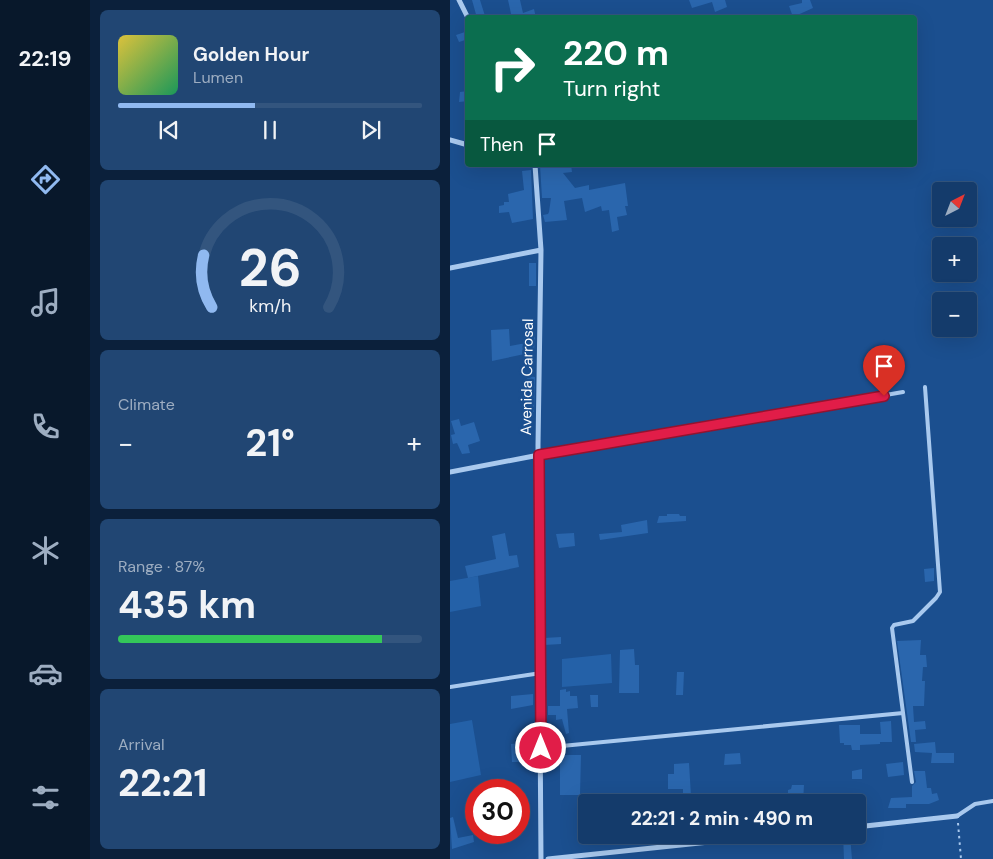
<!DOCTYPE html>
<html lang="en">
<head>
<meta charset="utf-8">
<style>
	:root { --surface:#143b6b; --page:#214673; --text:#f1f3f6; --muted:#9dadc1; --line:#33557e; --accent:#90b9f0 }
	body { margin:0; font-family:"DM Sans",sans-serif; background:var(--page); color:var(--text); height:100vh; display:flex; flex-direction:column; font-size:19px; white-space:nowrap }
	* { box-sizing:border-box; margin:0 }
	p { font-size:16px; color:var(--muted) }
	.icon { flex:none; width:28px; height:28px; fill:none; stroke:currentColor; stroke-width:2; stroke-linecap:round; stroke-linejoin:round }
	.map { position:relative; flex:1; overflow:hidden }
	.sheet { display:flex; flex-direction:column; gap:10px; padding:10px; background:#0b203b; width:360px }
	.sheet>* { flex:none }
	.banner { position:absolute; left:15px; top:15px; width:452px; height:152px; border-radius:5px; box-shadow:0 5px 20px #0002,0 0 0 1px var(--line); background:#0b6e4f; color:#fff; overflow:hidden }
	.needle { width:32px; rotate:42deg }
	.fabs { position:absolute; left:482px; top:182px; display:grid; gap:10px }
	.fabs a { display:grid; place-items:center; width:45px; height:45px; border-radius:5px; background:var(--surface); box-shadow:0 5px 20px #0002,0 0 0 1px var(--line); font-size:25px }
	.speed { position:absolute; left:15px; top:779px; display:flex; gap:10px; font-size:25px; font-weight:700; text-align:center }
	.speed>* { display:grid; place-content:center; width:65px; height:65px; border-radius:50%; background:var(--surface); box-shadow:0 5px 20px #0002,0 0 0 1px var(--line); line-height:1 }
	.speed .limit { border:8px solid #d22; background:#fff; color:#111 }
	.pin { position:absolute; display:grid; place-items:center; width:42px; height:42px; color:#fff; margin:-51px -21px; border-radius:50% 50% 50% 0; rotate:-45deg; box-shadow:0 0 5px #0007 }
	.pin .icon { rotate:45deg }
	.me { position:absolute; width:55px; margin:-28px; rotate:0deg; stroke-linejoin:round; filter:drop-shadow(0 0 4px #0008) }
	.turn { display:flex; align-items:center; gap:18px; height:105px; padding:0 15px; font-size:22px }
	.turn .icon { width:65px; height:65px; stroke-width:2.5 }
	.turn b { display:block; font-size:35px; line-height:42px }
	.then { display:flex; align-items:center; height:48px; padding:0 15px; background:#0003; gap:10px; font-size:19px }
	.big { font-size:38px; font-weight:700; line-height:1.1 }
	.sheet .card { flex:1; display:flex; flex-direction:column; justify-content:center; gap:8px; min-width:0; padding:0 18px; border-radius:8px; background:var(--page) }
	.sheet .dial { align-items:center; gap:0 }
	.dial svg { height:130px; overflow:visible; fill:none; stroke:var(--line); stroke-width:7; stroke-linecap:round; text-anchor:middle }
	.dial text { fill:var(--text); stroke:none }
	.song { display:flex; align-items:center; gap:15px }
	.cover { width:60px; height:60px; border-radius:8px; background:linear-gradient(135deg,hsl(50 70% 55%),hsl(150 70% 35%)) }
	.played { height:5px; border-radius:2px; background:linear-gradient(90deg,var(--accent) 45%,var(--line) 45%) }
	.keys { display:flex; justify-content:space-around; direction:ltr }
	.heat { display:flex; justify-content:space-between; align-items:center; font-size:28px; direction:ltr }
	.charge { height:8px; border-radius:4px; background:linear-gradient(90deg,#34c759 87%,var(--line) 0) }
	.trip { position:absolute; left:128px; top:794px; width:288px; height:50px; border-radius:5px; background:var(--surface); box-shadow:0 5px 20px #0002,0 0 0 1px var(--line); font-weight:700; line-height:50px; text-align:center }
	main { display:flex; flex:1; min-height:0 }
	.dock { display:flex; flex-direction:column; width:90px; justify-content:space-around; align-items:center; background:#08182b; color:var(--muted) }
	.dock .icon { width:35px; height:35px }
	.dock .active { color:var(--accent) }
	.dock b { font-size:22px; color:var(--text) }
	.map>svg:first-child { display:block }
	.green { fill:#2461a8 }
	.building { fill:#2a66ad }
	.lines { fill:none; stroke-linecap:round; stroke-linejoin:round }
	.path { stroke:#a9c9ee; stroke-width:2; stroke-dasharray:2.5 4; stroke-linecap:butt }
	.lane { stroke:#a9c9ee; stroke-width:4 }
	.street { stroke:#a9c9ee; stroke-width:5 }
	.route-casing { stroke:#92132f; stroke-width:12 }
	.route { stroke:#e11d48; stroke-width:9 }
	.labels { text-anchor:middle; stroke-width:5; stroke-linejoin:round; paint-order:stroke }
	.street-label { font-size:15px; fill:#fff; stroke:#1b4f8f }
</style>
</head>
<body>
<main>
<nav class="dock">
<b>22:19</b>
<svg class="icon active" aria-label="directions" viewBox="0 0 24 24"><path d="M12 3l9 9-9 9-9-9zM9 14v-3h6M13 9l2 2-2 2"/></svg>
<svg class="icon" aria-label="music" viewBox="0 0 24 24"><path d="M9 18V5l10-2v13"/><circle cx="6" cy="18" r="3"/><circle cx="16" cy="16" r="3"/></svg>
<svg class="icon" aria-label="phone" viewBox="0 0 24 24"><path d="M5 4h4l2 5-3 2q2 4 5 5l2-3 5 2v4C11 20 4 13 5 4z"/></svg>
<svg class="icon" aria-label="climate" viewBox="0 0 24 24"><path d="M12 3v18M4 7l16 10M4 17L20 7"/></svg>
<svg class="icon" aria-label="car" viewBox="0 0 24 24"><path d="M5 17H2v-5l4-1 3-4h7l3 4 3 1v5h-3M9 17h6M6 11h13"/><circle cx="7" cy="17" r="2"/><circle cx="17" cy="17" r="2"/></svg>
<svg class="icon" aria-label="filters" viewBox="0 0 24 24"><path d="M4 7h16M4 17h16"/><circle cx="9" cy="7" r="2"/><circle cx="15" cy="17" r="2"/></svg>
</nav>
<section class="sheet">
<div class="card">
<div class="song"><i class="cover"></i><div><b>Golden Hour</b><p>Lumen</p></div></div>
<div class="played"></div>
<div class="keys"><svg class="icon" aria-label="previous" viewBox="0 0 24 24"><path d="M18 5L8 12l10 7zM5 5v14"/></svg><svg class="icon" aria-label="pause" viewBox="0 0 24 24"><path d="M8 5v14M16 5v14"/></svg><svg class="icon" aria-label="next" viewBox="0 0 24 24"><path d="M6 5l10 7-10 7zM19 5v14"/></svg></div>
</div>
<div class="card dial"><svg viewBox="0 0 100 80">
<path d="M14 69A42 42 0 1 1 86 69"/>
<path d="M14 69A42 42 0 0 1 9 37" stroke="#90b9f0"/>
<text x="50" y="56" font-size="32" font-weight="700">26</text>
<text x="50" y="72" font-size="11">km/h</text>
</svg></div>
<div class="card"><p>Climate</p>
<div class="heat"><a>−</a><b class="big">21°</b><a>+</a></div>
</div>
<div class="card"><p>Range · 87%</p><b class="big">435 km</b><div class="charge"></div></div>
<div class="card"><p>Arrival</p><b class="big">22:21</b></div>
</section>
<div class="map">
<svg width="543" height="859" viewBox="0 0 543 859">
	<rect width="100%" height="100%" fill="#1b4f8f"/>
	<path class="green" d="M28 576 31 606 0 612V581Z
		M161 654 162 683 112 687V659Z
		M22 720 31 775 0 782V724Z"/>
	<path class="building" d="M22 0H30L35 16 27 18Z
		M58 0H70L73 13 84 9 86 18H62Z
		M239 0H275L277 7 265 12 262 2 242 8Z
		M352 0H360L363 8 343 17 339 6 352 3Z
		M18 31V39L9 42 6 35Z
		M18 91V101L9 102 10 92Z
		M90 165H121L122 172 113 173 125 188 139 185V190L175 183 178 206H175L177 215 167 217 169 230 162 232 159 210 152 211 151 206 135 212 132 198 114 201 117 220 95 222 93 215 98 214 99 212 101 198H92Z
		M81 170 83 219 62 223 59 212 49 213V206L54 205V202H59L58 194 74 190 72 171Z
		M79 263H86V286H79Z
		M59 329 60 346 76 343V336L81 332 85 336 84 352 42 361 41 330Z
		M77 376 85 377 84 412H76Z
		M9 419 11 426 24 422 30 441 18 445 20 453 12 454 7 443 3 444 1 435 5 434 1 421Z
		M217 514H229L230 516H236V521L207 523 209 516H217Z
		M197 520 198 533 150 540 149 534 172 532 171 525Z
		M55 533 59 556 67 555 69 567 18 578 15 566 46 559 42 536Z
		M124 533 125 546 109 548 106 534Z
		M484 568V581L475 582 474 569Z
		M111 637V644L94 645V638Z
		M471 640 470 655H476L477 667H473L472 681H475L474 706H463L464 722 475 721 476 729 465 730 466 742H461L447 641Z
		M184 649 185 665H189V693H169L170 650Z
		M227 672H234L233 695H226Z
		M116 689V692L120 691V696H127L128 708 117 709 119 733 116 734 112 719 106 720V715H98V706H110V690Z
		M83 694V705L61 709V696Z
		M140 695H148V707H141Z
		M441 721 442 742H430V744L410 745V750H402L401 745H394V743H390L389 725H410V734H431L430 722Z
		M485 742 486 753H504V763H481L482 753 465 752 464 744Z
		M71 743V762H62L61 744Z
		M290 753 291 764 274 765 275 754Z
		M110 755H131L130 795H110Z
		M453 762 454 775 438 777 436 764Z
		M239 763 241 796H233V789H218V774H224V764Z
		M412 769V779H402V771Z
		M464 771H475L477 788H481L482 794 487 793 489 800 479 804H456V808H438L441 798 462 797V786L466 782Z
		M342 785H354L353 802H341V798H338V790L341 789Z
		M3 817 8 838 23 835 24 842 2 849 0 818Z
		M393 835H400L402 859H394Z"/>
	<g class="lines">
		<path class="path" d="M508 823 511 859"/>
		<path class="lane" d="M89 455 453 392
			M0 687 91 673
			M91 748 453 713
			M462 782 442 628 444 625 463 621 486 598 490 592 475 387
			M507 816 525 804 543 801"/>
		<path class="street" d="M9 0 18 18
			M0 140 18 145
			M85 165 91 250 88 445 91 859
			M0 268 91 250
			M0 472 89 455
			M406 827 507 816
			M98 859 326 835"/>
	</g>
	<g class="lines">
		<g class="route-casing">
			<path id="route" d="M91 748 89 455 434 396"/>
		</g>
		<use href="#route" class="route"/>
	</g>
	<g class="labels">
		<g class="street-label">
			<text transform="translate(77 377) rotate(-89)" y="5">Avenida Carrosal</text>
		</g>
	</g>
</svg>
<div class="fabs">
<a><svg class="needle" viewBox="-14 -14 28 28"><path d="M0-13l5 13h-10z" fill="#e53935"/><path d="M0 13l5-13h-10z" fill="#9dadc1"/></svg></a>
<a>+</a>
<a>−</a>
</div>
<div class="speed"><div class="limit">30</div></div>
<div class="pin" style="left:434px;top:396px;background:#d93025"><svg class="icon" aria-label="arrive" viewBox="0 0 24 24"><path d="M6 21V4h12l-3 4 3 4H6"/></svg></div>
<svg class="me" style="left:91px;top:748px" viewBox="-20 -20 40 40"><circle r="17" fill="#e11d48" stroke="#fff" stroke-width="3"/><path d="M0-11L8 9 0 5-8 9z" fill="#fff"/></svg>
<div class="trip">22:21 · 2 min · 490 m</div>
<div class="banner">
<div class="turn"><svg class="icon" aria-label="right" viewBox="0 0 24 24"><path d="M7 20v-9h11M14 6l5 5-5 5"/></svg><div><b>220 m</b>Turn right</div></div>
<div class="then">Then<svg class="icon" aria-label="arrive" viewBox="0 0 24 24"><path d="M6 21V4h12l-3 4 3 4H6"/></svg></div>
</div>
</div>
</main>
</body>
</html>
